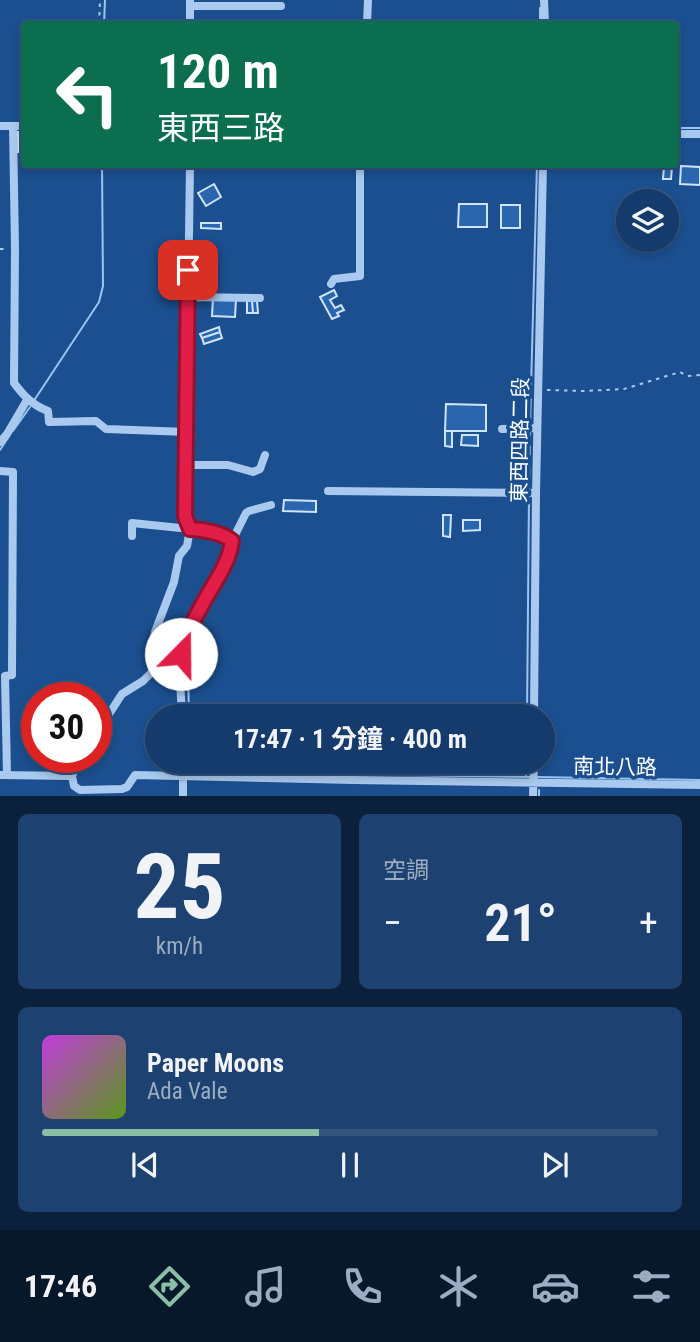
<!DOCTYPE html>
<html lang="zh-TW">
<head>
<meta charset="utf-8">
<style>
	:root { --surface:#143b6b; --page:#1d4271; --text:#f1f3f6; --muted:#9dadc1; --line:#33557e; --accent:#8abfa5 }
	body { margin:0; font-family:"Roboto Condensed","Noto Sans TC",sans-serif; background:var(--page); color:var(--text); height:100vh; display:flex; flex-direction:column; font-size:26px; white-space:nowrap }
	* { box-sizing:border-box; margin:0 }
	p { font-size:23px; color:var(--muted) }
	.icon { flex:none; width:38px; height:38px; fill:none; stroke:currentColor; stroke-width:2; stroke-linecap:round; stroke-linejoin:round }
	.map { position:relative; height:796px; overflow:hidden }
	.panel { display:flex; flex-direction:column; gap:18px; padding:18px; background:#0b203b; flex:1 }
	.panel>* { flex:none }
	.hud { position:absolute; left:21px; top:21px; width:658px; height:147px; border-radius:7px; box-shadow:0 4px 10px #0003,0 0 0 2px var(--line); background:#0b6e4f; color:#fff; overflow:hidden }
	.fabs { position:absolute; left:616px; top:189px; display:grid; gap:14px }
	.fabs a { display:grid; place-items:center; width:63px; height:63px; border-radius:50%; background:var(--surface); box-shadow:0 4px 10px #0003,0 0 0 2px var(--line); font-size:35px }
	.speed { position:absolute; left:21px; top:682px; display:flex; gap:14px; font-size:35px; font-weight:700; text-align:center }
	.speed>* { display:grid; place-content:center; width:91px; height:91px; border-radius:50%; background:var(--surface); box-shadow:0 4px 10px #0003,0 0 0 2px var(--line); line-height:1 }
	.speed .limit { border:10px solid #d22; background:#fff; color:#111 }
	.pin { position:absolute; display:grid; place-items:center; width:60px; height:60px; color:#fff; margin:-30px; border-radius:14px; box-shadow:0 4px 10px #0006 }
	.me { position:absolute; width:77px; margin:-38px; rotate:22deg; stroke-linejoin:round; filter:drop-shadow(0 0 5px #0008) }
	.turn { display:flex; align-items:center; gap:24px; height:147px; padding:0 21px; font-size:32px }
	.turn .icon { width:91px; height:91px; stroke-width:2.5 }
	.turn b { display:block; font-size:49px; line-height:60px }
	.big { font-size:52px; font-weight:700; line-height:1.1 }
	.panel .widget { flex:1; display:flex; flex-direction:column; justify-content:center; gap:10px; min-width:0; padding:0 24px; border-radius:10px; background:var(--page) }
	.panel .dial { align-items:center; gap:0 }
	.dial b { font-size:91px; line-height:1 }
	.song { display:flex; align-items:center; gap:21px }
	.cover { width:84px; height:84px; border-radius:10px; background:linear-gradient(135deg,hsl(290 70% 55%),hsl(90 70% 35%)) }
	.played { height:7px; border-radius:4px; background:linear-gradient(90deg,var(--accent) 45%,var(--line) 45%) }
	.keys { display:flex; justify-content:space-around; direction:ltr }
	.heat { display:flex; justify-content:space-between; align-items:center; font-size:38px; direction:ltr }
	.panel .tiles { flex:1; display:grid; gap:18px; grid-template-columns:1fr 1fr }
	.widget:last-child { grid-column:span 2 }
	.trip { position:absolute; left:145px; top:704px; width:410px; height:70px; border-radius:35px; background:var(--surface); box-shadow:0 4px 10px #0003,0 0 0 2px var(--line); font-weight:700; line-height:70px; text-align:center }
	.tab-bar { display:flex; height:112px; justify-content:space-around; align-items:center; background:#08182b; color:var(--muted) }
	.tab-bar .icon { width:49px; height:49px }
	.tab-bar .active { color:var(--accent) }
	.tab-bar b { font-size:32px; color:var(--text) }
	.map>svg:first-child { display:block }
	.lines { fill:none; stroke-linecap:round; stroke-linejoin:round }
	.stream { stroke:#9cc4f0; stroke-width:2 }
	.building { fill:#2a66ad; stroke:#cfe3fa; stroke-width:2 }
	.path { stroke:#a9c9ee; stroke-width:2; stroke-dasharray:3.5 5; stroke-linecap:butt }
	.minor { stroke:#a9c9ee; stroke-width:8 }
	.route-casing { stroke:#92132f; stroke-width:18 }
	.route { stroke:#e11d48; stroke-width:12 }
	.labels { text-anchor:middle; stroke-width:7; stroke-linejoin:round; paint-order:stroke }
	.street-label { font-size:21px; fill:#fff; stroke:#1b4f8f }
</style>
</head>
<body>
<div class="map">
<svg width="700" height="796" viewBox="0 0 700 796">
	<rect width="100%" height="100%" fill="#1b4f8f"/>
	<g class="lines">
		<path class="stream" d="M104 24 105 0
			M540 24V8
			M676 128H700
			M35 399 99 302 103 286 102 164
			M530 426 537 164
			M13 431 30 407
			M0 450 8 438
			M529 489 530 431
			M188 670 189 716
			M527 716 529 494
			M189 761V772L531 777
			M526 777V761
			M537 777 700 780
			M539 796V790"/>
	</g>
	<path class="building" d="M160 22H183V24H160Z
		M18 132H24V152H18Z
		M681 166 700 167V185L680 184Z
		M664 167H672L671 179H663Z
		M214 184 221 197 206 206 198 193Z
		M459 204H487V227H458Z
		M501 205H520V228H501Z
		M201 223H221V229L201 228Z
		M334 290 337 296 330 300 335 308 341 305 344 310 337 313 339 316 332 319 320 297Z
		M213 298 236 299 235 317 212 316Z
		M247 301H252L253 313H247Z
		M252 301H257L258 313H253Z
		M219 327 220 332 202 338 200 334Z
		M220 332 222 338 204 344 202 338Z
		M446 404 486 405V431H445Z
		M445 431H452V447L445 446Z
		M462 435H478V446L461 445Z
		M284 500 316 501V512L283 511Z
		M443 515H451L450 537 443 536Z
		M463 520H480V530L463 531Z
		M272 761H290V768H271Z"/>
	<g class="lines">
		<path class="path" d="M99 24 100 0
			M0 249H7
			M547 390 584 391 624 389 680 372 687 376 700 375"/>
		<path class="minor" d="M544 0 545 24
			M190 6H281
			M190 24V0
			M367 24 368 0
			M0 126H24
			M13 126 15 249 14 383C24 396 32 405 48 411L49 422 96 421 106 429 187 432
			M676 134H700
			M331 284 334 279 360 276V164
			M187 297 260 298
			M502 429 537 428
			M0 442 7 434 27 400
			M186 465H228L253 472 260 469 265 455
			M0 471 13 472 12 675 5 676 7 775
			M328 491 536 493
			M132 536V523L190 529 187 546 179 556 174 582 155 632 153 647 165 659
			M232 541 246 513 249 511 271 505
			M182 716C181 691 177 663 185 639 197 607 229 573 232 541 222 532 204 530 190 529L185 516 190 164
			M534 716 536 493 543 164
			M96 734 122 694 143 681 165 659 181 654
			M0 775 72 776 74 786 80 790 122 789 127 787 135 775 354 780 700 785
			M72 776 80 758
			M183 796V761
			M533 796 534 761"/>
	</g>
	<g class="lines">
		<g class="route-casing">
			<path id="route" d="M181 654C186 638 192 622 201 607 212 585 229 565 232 541 222 532 204 530 190 529L185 516 188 270"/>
		</g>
		<use href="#route" class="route"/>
	</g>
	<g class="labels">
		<g class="street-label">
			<text transform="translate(520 440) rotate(-89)" y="7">東西四路二段</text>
			<text transform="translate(615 767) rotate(1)" y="7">南北八路</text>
		</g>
	</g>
</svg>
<div class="fabs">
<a><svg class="icon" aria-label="layers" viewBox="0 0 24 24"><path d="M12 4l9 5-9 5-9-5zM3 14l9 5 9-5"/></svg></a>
</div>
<div class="speed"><div class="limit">30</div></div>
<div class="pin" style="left:188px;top:270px;background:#d93025"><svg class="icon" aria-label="arrive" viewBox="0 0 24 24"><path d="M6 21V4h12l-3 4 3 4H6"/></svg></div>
<svg class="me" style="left:181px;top:654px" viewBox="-20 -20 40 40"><circle r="19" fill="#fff"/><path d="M0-13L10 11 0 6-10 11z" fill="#e11d48"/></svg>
<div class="trip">17:47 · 1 分鐘 · 400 m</div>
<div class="hud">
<div class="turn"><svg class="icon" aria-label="left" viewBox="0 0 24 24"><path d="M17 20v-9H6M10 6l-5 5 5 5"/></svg><div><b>120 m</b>東西三路</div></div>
</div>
</div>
<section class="panel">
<div class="tiles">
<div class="widget dial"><b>25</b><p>km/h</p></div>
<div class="widget"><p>空調</p>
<div class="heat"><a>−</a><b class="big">21°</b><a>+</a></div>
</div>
<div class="widget">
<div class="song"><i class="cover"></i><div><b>Paper Moons</b><p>Ada Vale</p></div></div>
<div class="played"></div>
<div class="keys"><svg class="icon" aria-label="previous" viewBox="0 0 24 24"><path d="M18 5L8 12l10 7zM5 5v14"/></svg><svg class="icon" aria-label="pause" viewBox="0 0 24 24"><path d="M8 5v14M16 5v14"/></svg><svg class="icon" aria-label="next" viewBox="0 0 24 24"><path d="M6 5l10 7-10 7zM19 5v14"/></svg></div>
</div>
</div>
</section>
<nav class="tab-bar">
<b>17:46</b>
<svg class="icon active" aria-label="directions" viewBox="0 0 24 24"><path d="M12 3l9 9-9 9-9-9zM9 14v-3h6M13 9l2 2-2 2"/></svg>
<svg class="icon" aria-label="music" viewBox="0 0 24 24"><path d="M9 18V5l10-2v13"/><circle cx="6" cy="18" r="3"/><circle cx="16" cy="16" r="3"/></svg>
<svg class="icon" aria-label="phone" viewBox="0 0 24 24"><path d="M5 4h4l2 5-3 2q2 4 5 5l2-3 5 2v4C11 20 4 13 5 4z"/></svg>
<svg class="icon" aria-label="climate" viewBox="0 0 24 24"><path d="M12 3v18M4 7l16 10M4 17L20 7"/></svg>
<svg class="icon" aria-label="car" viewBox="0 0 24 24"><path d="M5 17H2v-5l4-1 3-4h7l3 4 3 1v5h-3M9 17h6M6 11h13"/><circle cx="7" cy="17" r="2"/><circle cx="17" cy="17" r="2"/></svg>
<svg class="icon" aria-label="filters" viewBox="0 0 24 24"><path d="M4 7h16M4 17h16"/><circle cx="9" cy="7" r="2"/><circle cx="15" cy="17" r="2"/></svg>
</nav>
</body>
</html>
